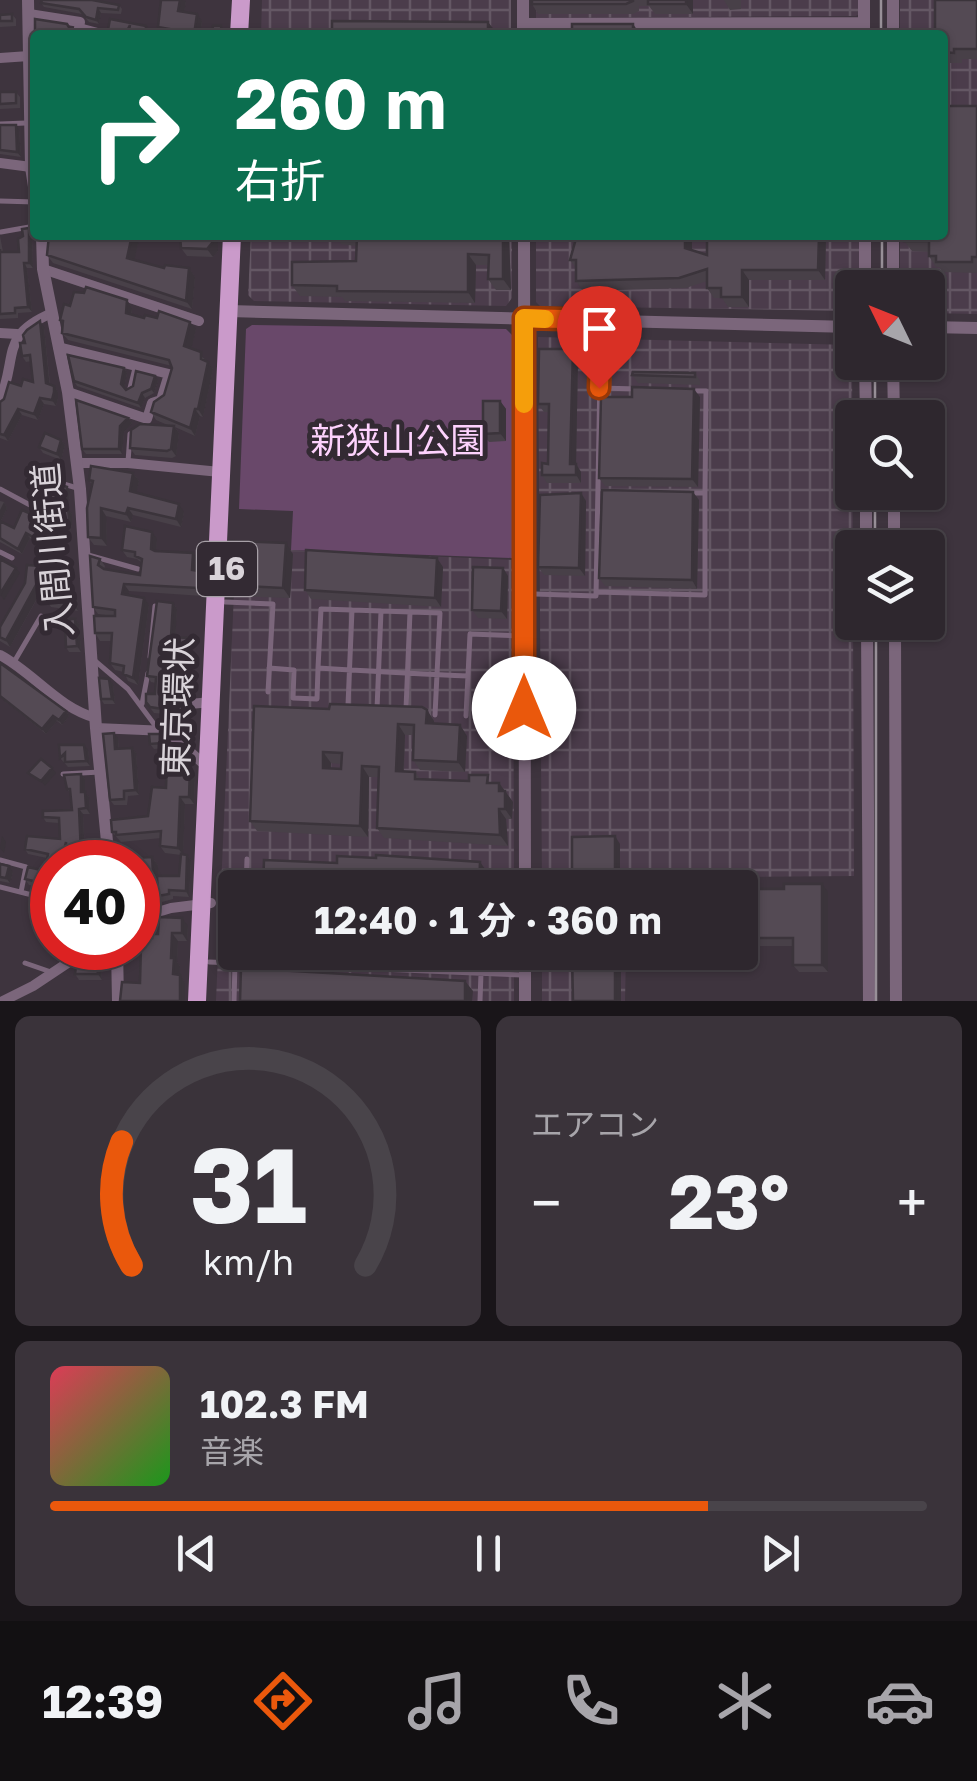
<!DOCTYPE html>
<html lang="ja">
<head>
<meta charset="utf-8">
<style>
	:root { --surface:#2e272e; --page:#3a333a; --text:#f1f3f6; --muted:#a7a5aa; --line:#49444a; --accent:#ea580c }
	body { margin:0; font-family:"Golos Text","Noto Sans JP",sans-serif; background:var(--page); color:var(--text); height:100vh; display:flex; flex-direction:column; font-size:38px; white-space:nowrap }
	* { box-sizing:border-box; margin:0 }
	p { font-size:32px; color:var(--muted) }
	.icon { flex:none; width:55px; height:55px; fill:none; stroke:currentColor; stroke-width:2; stroke-linecap:round; stroke-linejoin:round }
	.map { position:relative; height:1001px; overflow:hidden }
	.sheet { display:flex; flex-direction:column; gap:15px; padding:15px; background:#191519; flex:1 }
	.sheet>* { flex:none }
	.hud { position:absolute; left:30px; top:30px; width:918px; height:210px; border-radius:10px; box-shadow:0 2px 8px #0004,0 0 0 2px var(--line); background:#0b6e4f; color:#fff; overflow:hidden }
	.needle { width:65px; rotate:313deg }
	.fabs { position:absolute; left:835px; top:270px; display:grid; gap:20px }
	.fabs a { display:grid; place-items:center; width:110px; height:110px; border-radius:10px; background:var(--surface); box-shadow:0 2px 8px #0004,0 0 0 2px var(--line); font-size:50px }
	.speed { position:absolute; left:30px; top:840px; display:flex; gap:20px; font-size:50px; font-weight:700; text-align:center }
	.speed>* { display:grid; place-content:center; width:130px; height:130px; border-radius:50%; background:var(--surface); box-shadow:0 2px 8px #0004,0 0 0 2px var(--line); line-height:1 }
	.speed .limit { border:15px solid #d22; background:#fff; color:#111 }
	.pin { position:absolute; display:grid; place-items:center; width:85px; height:85px; color:#fff; margin:-102px -42px; border-radius:50% 50% 50% 0; rotate:-45deg; box-shadow:0 0 10px #0007 }
	.pin .icon { rotate:45deg }
	.me { position:absolute; width:110px; margin:-55px; rotate:0deg; stroke-linejoin:round; filter:drop-shadow(0 0 8px #0008) }
	.turn { display:flex; align-items:center; gap:35px; height:210px; padding:0 40px; font-size:45px }
	.turn .icon { width:130px; height:130px; stroke-width:2.5 }
	.turn b { display:block; font-size:70px; line-height:85px }
	.big { font-size:75px; font-weight:700; line-height:1.1 }
	.sheet .card { flex:1; display:flex; flex-direction:column; justify-content:center; gap:15px; min-width:0; padding:0 35px; border-radius:15px; background:var(--page) }
	.sheet .dial { align-items:center; gap:0 }
	.dial svg { height:260px; overflow:visible; fill:none; stroke:var(--line); stroke-width:7; stroke-linecap:round; text-anchor:middle }
	.dial text { fill:var(--text); stroke:none }
	.song { display:flex; align-items:center; gap:30px }
	.cover { width:120px; height:120px; border-radius:15px; background:linear-gradient(135deg,hsl(350 70% 55%),hsl(120 70% 35%)) }
	.played { height:10px; border-radius:5px; background:linear-gradient(90deg,var(--accent) 75%,var(--line) 75%) }
	.keys { display:flex; justify-content:space-around; direction:ltr }
	.heat { display:flex; justify-content:space-between; align-items:center; font-size:55px; direction:ltr }
	.sheet .tiles { flex:1; display:grid; gap:15px; grid-template-columns:1fr 1fr }
	.card:last-child { grid-column:span 2 }
	.trip { position:absolute; left:218px; top:870px; width:540px; height:100px; border-radius:10px; background:var(--surface); box-shadow:0 2px 8px #0004,0 0 0 2px var(--line); font-weight:700; line-height:100px; text-align:center }
	.tabs { display:flex; height:160px; justify-content:space-around; align-items:center; background:#121012; color:var(--muted) }
	.tabs .icon { width:70px; height:70px }
	.tabs .selected { color:var(--accent) }
	.tabs b { font-size:45px; color:var(--text) }
	.map>svg:first-child { display:block }
	.industrial { fill:url(#industrial-grid) }
	.green { fill:#69486a }
	.lines { fill:none; stroke-linecap:round; stroke-linejoin:round }
	.service { stroke:#7b667b; stroke-width:5 }
	.minor { stroke:#7b667b; stroke-width:10 }
	.tertiary { stroke:#7b667b; stroke-width:12 }
	.trunk { stroke:#ca9aca; stroke-width:18 }
	.rail { stroke:#989098; stroke-width:2.5 }
	.wall { fill:#484048; fill-rule:evenodd }
	.shaded-wall { fill:#3b343b }
	.building { fill:#544a54; stroke:#3b343b; stroke-width:2.5; fill-rule:evenodd }
	.route-casing { stroke:#983908; stroke-width:25 }
	.route { stroke:#ea580c; stroke-width:18 }
	.slow { stroke:#f59e0b; stroke-width:18 }
	.labels { text-anchor:middle; stroke-width:10; stroke-linejoin:round; paint-order:stroke }
	.shield { fill:#332a33; stroke:#a7a0a7; stroke-width:2.5 }
	.shield-label { font-size:32px; font-weight:bold; fill:#d9d3d9 }
	.park-label { font-size:35px; fill:#fdd2fd; stroke:#332a33 }
	.street-label { font-size:35px; fill:#d9d3d9; stroke:#332a33 }
</style>
</head>
<body>
<div class="map">
<svg width="977" height="1001" viewBox="0 0 977 1001">
	<defs>
		<pattern id="industrial-grid" width="8" height="8" patternUnits="userSpaceOnUse" patternTransform="scale(2.5)"><rect width="8" height="8" fill="#4b3c4b"/><path d="M0 4h8M4 0v8" fill="none" stroke="#645764"/></pattern>
	</defs>
	<rect width="100%" height="100%" fill="#3e343e"/>
	<path class="industrial" d="M262 0H511V35H261Z
		M536 0H859V14L856 16 536 18Z
		M900 0H977V314L928 313V288L900 287V235H942V35H900Z
		M854 28 859 35H535V30Z
		M251 235H512V298L506 306 254 301 248 295Z
		M536 235H859V287L852 288V311L540 306 536 302Z
		M538 337 852 345 854 876 629 878 628 887H542Z
		M236 548 513 560 514 887 235 888V952L514 953V1001H216Z
		M542 953H626L625 1001H542Z"/>
	<path class="green" d="M252 325 506 329 512 335V558L291 550 293 511 239 509 246 329Z"/>
	<g class="lines">
		<path class="service" d="M0 124 26 123
			M0 201 35 202
			M1 232 35 226
			M130 388 135 368
			M599 388 638 389
			M689 391H706L705 493H691
			M128 462 130 434 135 431
			M47 479 77 488
			M0 489 30 505
			M0 552 12 558
			M88 555 138 569
			M596 592 705 595V493
			M535 594 596 596 601 320
			M225 602 273 604 268 692
			M352 610 381 611 377 709
			M381 611 440 613 435 715
			M150 657 155 606
			M94 660 128 689 157 728
			M14 662 41 616
			M269 668 294 670 293 698 317 699 318 668
			M142 704 148 673
			M348 705 352 610 321 609 318 668C368 671 418 674 468 676
			M406 709 410 612
			M466 716 470 634 521 636
			M63 774 100 772
			M0 860 26 867 21 892
			M0 887 32 895
			M246 888 247 859
			M493 888 494 871
			M209 962 522 975
			M25 963 51 972
			M253 964V952
			M490 973 491 952
			M234 1001 235 963
			M480 1001 481 973"/>
		<path class="minor" d="M29 14 80 22 79 28 105 35
			M0 58 29 56
			M0 163 31 167
			M43 269 199 321
			M0 333 17 334
			M58 347 169 374 161 400 152 403 147 419 68 392
			M0 401C18 355 0 335 52 313
			M77 463H128L220 472
			M0 655C34 673 58 708 96 718
			M96 728 167 731 190 704 211 702
			M167 731 207 767
			M138 918 171 908 211 903
			M3 1001 33 986 90 948"/>
		<path class="tertiary" d="M28 0 31 167 35 193
			M523 0V35
			M893 0V35
			M523 24 864 23
			M864 35V0
			M42 235 43 269 68 392 80 489 96 728 109 862
			M524 235 525 888
			M865 235V288
			M893 235V288
			M229 311 852 327
			M928 327 977 328
			M865 362 866 418
			M893 362 894 418
			M866 492V548
			M894 492V548
			M867 622 869 1001
			M895 622 896 1001
			M117 948 118 1001
			M525 952V1001"/>
		<path class="trunk" d="M239 35 241 0
			M197 1001 232 235"/>
		<path class="rail" d="M881 0V35
			M882 235V288
			M875 362V418
			M875 492V548
			M876 622V1001"/>
	</g>
	<path class="wall" d="M532 0H693V14H655L649 6H639V11L633 14H538L532 4Z
		M724 0H741V9L730 10Z
		M977 0V59H962V63H942V35Z
		M186 1 184 12 202 21 200 35H163L158 27Z
		M41 3 119 5 122 9 121 14 101 13 99 24 89 22 82 14 44 7Z
		M12 14 16 19V26L0 27V15Z
		M0 92H16L20 97V108L0 109Z
		M977 106V273L943 272 939 267H936L929 256V252L912 251 904 241Z
		M0 125 19 130 21 157 0 154Z
		M29 228 32 233 33 268H27L32 312 18 313V318L0 319V236L3 252H19L23 236Z
		M140 235 134 260 164 268H189L195 277 192 309 53 263 47 255Z
		M180 235 218 251 213 257 187 256 181 248Z
		M328 235H509L511 290H496L488 279 489 265H476L475 303 345 301 342 297 300 296 292 285 356 261V246L341 244 336 237H329Z
		M707 235H826L825 280H749V307H728L722 298H714L707 288V281L686 288 583 291 576 281V268L570 260 575 242 692 250 707 255Z
		M127 300 132 308V314L196 329 191 348 206 360 213 369 203 417 200 416 195 436 175 427 179 433 176 456 172 458 135 455 130 448 170 426 156 420 151 412 164 395 172 366 68 340 62 333 63 324 60 320 70 306Z
		M44 327 50 384 54 386 58 392V398L56 406 44 404 38 420 22 415 8 441 0 438V402L21 386 33 382 31 361 26 362 22 356 25 343Z
		M573 349 578 357 576 464 581 472V483H547L542 475 548 464 549 412H544L538 404Z
		M124 368 127 373 124 388 126 390 158 380 154 393 145 398 141 408 77 386 74 381Z
		M695 373 700 381V385L638 383 632 375Z
		M700 397 698 487 605 486 599 478Z
		M500 401 506 409V441L489 442 483 434Z
		M128 418 132 423 124 432 122 454H86L82 449Z
		M61 440 65 445 61 460 43 453 39 447Z
		M133 473 139 481 136 493 184 512 181 527 133 515 131 522 106 516 107 546 94 545 88 537 92 485 89 480Z
		M70 492 68 509 72 514V524L66 548 51 549 55 550 60 557 54 568 67 569 72 576 71 590 77 597 78 611 51 607 46 600 50 576 10 647 0 641V627L40 566 47 548 30 538 22 554 0 542V501L4 502 7 508 1 521 14 528 36 516 40 504 36 502 32 497Z
		M581 493 586 501 585 576 544 575 538 567Z
		M699 500 697 589 605 586 599 578Z
		M157 539 156 551 198 560V571L204 578 203 596 129 591 128 595 149 605 138 685 128 681 124 672 115 670 110 663 112 641H100L95 633 112 616 98 614 93 607 100 559 105 566 104 569 140 575 142 563 137 559 127 557 122 550Z
		M293 554 290 598 236 596 229 585Z
		M443 567 441 607 311 599 305 590Z
		M503 568 508 576 507 619 478 618 472 610Z
		M173 603 177 609 175 637 193 644 186 697 179 703 168 702 167 714 154 713 146 702 155 694 156 683 151 682 147 676Z
		M75 619 79 624 81 652H69L66 647Z
		M0 663 66 711 69 716 62 725 57 721 46 734 0 697Z
		M113 684 115 704H104L101 699Z
		M329 709 427 710 434 721V724L460 725 467 736 465 772 420 770 413 760 414 735H405L404 771 415 772 420 779 499 783 513 802 512 819H506L508 846 384 838 377 828 379 777H369L368 837 257 831 250 821ZM331 763 341 764V769L331 768Z
		M118 738 119 749 132 748 136 753 139 795 128 796 127 805H114L110 800Z
		M163 740 166 748 154 749 150 744Z
		M88 750 90 766 68 767 60 758Z
		M195 773 194 804H185L183 854 187 855 191 860 189 897 173 896V899L162 902 158 896 157 880 138 881V862L152 857 158 865V876H179L181 855 165 853 160 846 161 838 121 842 112 832 148 816 166 788Z
		M81 774 85 779V792L89 797 90 814H83L85 852 92 851 96 856 67 859 66 862H52V894L48 893 46 889 29 885 25 879 45 871 47 858 28 854 25 849 60 839 59 823 46 822 43 817 72 810 71 794 67 789Z
		M0 864 13 872 10 883 0 881Z
		M828 892V972H799L793 965V946H740V895Z
		M188 926 187 941H178L177 962 180 966 179 974 185 983H140V955H127L122 948H138V933V938H152L158 934Z
		M370 952H485L484 964 434 962 429 955Z
		M100 961 102 980H79L75 974Z"/>
	<path class="shaded-wall" d="M180 0 186 1 183 19 178 11Z
		M686 0H693V14L686 4Z
		M98 8 101 13 99 24 96 20Z
		M197 14 202 21 200 35H194Z
		M488 22 496 32V35H488Z
		M633 24 640 34V35H633Z
		M16 125 19 130 21 157 17 152Z
		M29 228 32 233 33 268 29 263Z
		M132 235H140L133 266 127 258Z
		M212 235H217L218 251 213 257 207 249Z
		M503 235H509L511 290 503 279Z
		M685 235H692V258L685 248Z
		M819 235H826L825 280 818 270Z
		M468 254 476 265 475 303 468 292Z
		M24 263 27 268 32 312 28 307Z
		M189 268 195 277 192 309 186 301Z
		M742 270 749 280V307L742 297Z
		M127 300 132 308 131 320 126 313Z
		M40 321 44 327 50 389 46 383Z
		M190 322 196 329 190 354 184 346Z
		M573 349 578 357 576 464 581 472V483L570 464Z
		M208 362 213 369 203 417 198 409Z
		M124 368 127 373 124 389 121 384Z
		M155 376 158 380 154 393 151 389Z
		M54 386 58 392V398L56 406 52 400Z
		M694 389 700 397 698 487 692 479Z
		M142 393 145 398 141 408 138 403Z
		M40 398 44 404 38 420 34 414Z
		M500 401 506 409V441L500 433Z
		M18 409 22 415 8 441 4 435Z
		M195 409 200 416 195 436 190 428Z
		M128 418 132 423 124 432 122 454 119 449 120 426Z
		M174 426 179 433 176 456 171 449Z
		M61 440 65 445 61 460 57 454Z
		M133 473 139 481 135 499 130 491Z
		M67 487 70 492 68 509 72 514V524L66 548 63 543Z
		M693 492 699 500 697 589 692 580Z
		M581 493 586 501 585 576 579 568Z
		M4 502 7 508 0 523V510Z
		M179 504 184 512 181 527 176 519Z
		M101 508 106 516 107 546 101 538Z
		M128 508 133 515 131 522 126 514Z
		M152 532 157 539 156 556 151 549Z
		M26 533 30 538 22 554 18 549Z
		M286 543 293 554 290 598 283 588Z
		M55 550 60 557 10 647 6 640Z
		M193 553 198 560 197 578 192 570Z
		M437 558 443 567 441 607 435 598Z
		M16 568 20 573 4 600 0 594Z
		M503 568 508 576 507 619 501 611Z
		M67 569 72 576 70 596 65 589Z
		M199 571 204 578 203 596 198 588Z
		M124 584 129 591 128 602 122 594Z
		M72 590 77 597 78 611 73 604Z
		M144 598 149 605 138 685 133 678Z
		M173 603 177 609 175 643 171 637Z
		M75 619 79 624 81 652 77 646Z
		M189 638 193 644 186 697 182 691Z
		M109 679 113 684 115 704 112 699Z
		M164 696 168 702 167 714 163 709Z
		M427 710 434 721 433 734 426 723Z
		M66 711 69 716 62 725 59 720Z
		M53 716 57 721 46 734 42 729Z
		M398 724 405 735 403 782 396 771Z
		M460 725 467 736 465 772 458 762Z
		M114 733 118 738 119 754 115 749Z
		M84 745 88 750 90 766 86 761Z
		M132 748 136 753 139 795 135 790Z
		M323 752 331 763 330 779 323 768Z
		M190 766 195 773 194 804 189 797Z
		M362 766 369 777 368 837 360 826Z
		M52 768 56 773 45 786 41 781Z
		M81 774 85 779V797L81 792Z
		M499 783 513 802 512 819 505 809 499 791Z
		M85 792 89 797 90 814 86 808Z
		M180 797 185 804 183 855 178 848Z
		M79 809 83 814 85 858 81 853Z
		M499 809 506 819 508 846 500 835Z
		M2 836 6 842 4 853 0 848Z
		M615 836 620 844V888H615Z
		M66 842 70 847 66 862H61Z
		M187 855 191 860 189 897 186 891Z
		M152 857 158 865V880L153 872Z
		M480 862 488 873 487 888H479Z
		M9 866 13 872 10 883 6 878Z
		M822 884 828 892V972L822 965Z
		M182 918 188 926 187 941 182 933Z
		M172 933 178 941 177 962 180 966 179 982 173 974 171 958Z
		M477 952H485L484 964 477 954Z
		M615 952H621V1001H615Z
		M96 956 100 961 102 980 98 974Z
		M180 975 185 983V1001H180Z
		M465 981 473 991 472 1001H465Z"/>
	<path class="building" d="M42 0H92L119 5 118 10 98 8 96 20 86 17 79 9 41 3Z
		M161 0H180L178 11 197 14 194 35H174L175 30 158 27Z
		M532 0H633V1L626 4H532Z
		M648 0H686V4H648Z
		M935 0H977V49H954V53L942 52V35H935Z
		M12 14V21H0V15Z
		M35 19 67 24 70 29 83 34V35H56L35 31Z
		M110 19 146 26 145 35H128L130 25 125 35H107Z
		M332 21 488 22V35H332Z
		M572 24H633V35H572Z
		M213 26H221L222 35H212Z
		M0 92H16V103L0 104Z
		M942 106H977V257H972V262H936V256H929V241H904V235H942Z
		M0 125H16L17 152 0 150Z
		M29 228V263H24L28 307 15 308V313L0 314V249V252H19L18 239 23 236 22 229Z
		M49 235H132L127 258 164 268 165 265 189 268 186 301 47 255Z
		M180 235H212V243L207 249 181 248Z
		M349 235H503V279H488L489 255 468 254V292L337 291V286L292 285V262L356 261 357 236Z
		M575 235H685V248L707 255V235H819L818 270H742V297H721V288H707V269L679 278 576 281V260H570L575 242Z
		M86 287 127 300 126 313 144 318 145 315 157 318 159 311 190 322 184 346 201 352V359L208 362 198 409H195L190 428 151 412 154 402 164 395 172 368 169 360 62 333 63 321 60 320 64 304 70 306 74 292 84 293Z
		M40 321 46 383 54 386V392L52 400 40 398 34 414 18 409 4 435 0 434V402L4 399 9 382 21 386 23 379 33 382 30 355 22 356 20 343H25L23 335 27 330Z
		M539 349H573L570 464H576V475H542V463L548 464 549 404H538Z
		M68 355 124 368 121 384 126 390 133 386 136 371 155 376 151 389 142 393 138 403 74 381Z
		M633 372 695 373V377L632 375Z
		M632 387 694 389 692 479 599 478 601 397H632Z
		M76 400 128 418 120 426 119 449H82Z
		M483 401H500V433L483 434Z
		M140 424 174 426 171 449 167 451 130 448 131 430Z
		M45 433 61 440 57 454 39 447Z
		M91 466 133 473 130 491 179 504 176 519 128 508 126 514 101 508V538L88 537 87 508 93 481 89 480Z
		M39 478 67 487 65 507 68 508 69 519 63 543 45 544 26 533 18 549 0 538V521L14 528 22 510 36 516 42 501 32 497Z
		M602 490 693 492 692 580 599 578Z
		M581 493 579 568 538 567 540 495Z
		M125 526 152 532 151 549 155 551 193 553 192 570 199 571 198 588 124 584 122 594 144 598 133 678 123 674 124 666 110 663 112 633H95L94 616H115V610L93 607 90 556 100 559 98 565 104 569 140 575 142 559 135 556V552L122 550Z
		M231 541 286 543 283 588 229 585Z
		M43 548 55 550 6 640 0 637V627L25 583 27 565 40 566Z
		M306 550 437 558 435 598 305 590Z
		M0 559 16 568 0 594Z
		M51 567 67 569 65 589 72 590 73 604 46 600Z
		M473 567 503 568 501 611 472 610Z
		M157 601 173 603 171 637 189 638 182 691 175 698 164 696 163 709 150 707 146 702V694H155L156 677 147 676Z
		M70 619H75L77 646 66 647 65 624H70Z
		M0 663 66 711 59 720 53 716 42 729 0 696Z
		M99 678 109 679 112 699H101Z
		M330 704 422 707 427 710 426 723 460 725 458 762 413 760 414 725 398 724 396 771 415 772V779L469 781V775H488L487 783H499V791H505V809H499L500 835 377 828 379 767 362 766 360 826 250 821 254 706 329 709ZM323 752 342 753 341 769 323 768Z
		M114 733 115 749 132 748 135 790 124 791V799L110 800 103 734Z
		M149 734H160L163 743 150 744Z
		M59 745H84L86 761 65 762V753L60 758Z
		M41 759 52 768 41 781 28 773Z
		M167 761H186L190 766 189 797H180L178 848 160 846 161 831 116 835V832H112L111 820 148 816 152 787 166 788Z
		M81 774V792H85L86 808 79 809 81 853 92 851 94 862H67L66 842 61 862H52V889L45 887 46 884 25 879 28 867 45 871 48 854 25 849 27 836 60 839 59 818 43 817V811L72 810 70 789H67L64 775Z
		M615 836V888H572V837Z
		M181 854 187 855 186 891 169 890V894L158 896 157 876H179Z
		M376 855 480 862 479 888H263L264 860 337 863V856L376 858Z
		M152 857 153 872 138 873V862H116V859Z
		M0 864 9 866 6 878 0 877Z
		M784 884H822V965H793V938H740V895H751V889H784Z
		M159 917 182 918V933H172L171 958H174L173 974 180 975V1001H120L122 982 140 983 141 946 138 947V938H152V934H158Z
		M572 952H615V1001H573Z
		M96 956 98 974H75L76 966H86L85 959Z
		M241 968 465 981V1001H240Z"/>
	<g class="lines">
		<g class="route-casing">
			<path id="route" d="M524 708V318L601 320 599 388"/>
		</g>
		<use href="#route" class="route"/>
		<path class="slow" d="M524 404V318L545 319"/>
	</g>
	<g class="labels">
		<rect class="shield" x="197" y="542" width="60" height="54" rx="8"/>
		<g class="shield-label">
			<text x="227" y="580">16</text>
		</g>
		<g class="park-label">
			<text x="398" y="453">新狭山公園</text>
		</g>
		<g class="street-label">
			<text transform="translate(53 550) rotate(-95)" y="12">入間川街道</text>
			<text transform="translate(178 707) rotate(-88)" y="12">東京環状</text>
		</g>
	</g>
</svg>
<div class="fabs">
<a><svg class="needle" viewBox="-14 -14 28 28"><path d="M0-13l5 13h-10z" fill="#e53935"/><path d="M0 13l5-13h-10z" fill="#a7a5aa"/></svg></a>
<a><svg class="icon" aria-label="search" viewBox="0 0 24 24"><circle cx="10" cy="10" r="6"/><path d="M15 15l6 6"/></svg></a>
<a><svg class="icon" aria-label="layers" viewBox="0 0 24 24"><path d="M12 4l9 5-9 5-9-5zM3 14l9 5 9-5"/></svg></a>
</div>
<div class="speed"><div class="limit">40</div></div>
<div class="pin" style="left:599px;top:388px;background:#d93025"><svg class="icon" aria-label="arrive" viewBox="0 0 24 24"><path d="M6 21V4h12l-3 4 3 4H6"/></svg></div>
<svg class="me" style="left:524px;top:708px" viewBox="-20 -20 40 40"><circle r="19" fill="#fff"/><path d="M0-13L10 11 0 6-10 11z" fill="#ea580c"/></svg>
<div class="trip">12:40 · 1 分 · 360 m</div>
<div class="hud">
<div class="turn"><svg class="icon" aria-label="right" viewBox="0 0 24 24"><path d="M7 20v-9h11M14 6l5 5-5 5"/></svg><div><b>260 m</b>右折</div></div>
</div>
</div>
<section class="sheet">
<div class="tiles">
<div class="card dial"><svg viewBox="0 0 100 80">
<path d="M14 69A42 42 0 1 1 86 69"/>
<path d="M14 69A42 42 0 0 1 11 31" stroke="#ea580c"/>
<text x="50" y="56" font-size="32" font-weight="700">31</text>
<text x="50" y="72" font-size="11">km/h</text>
</svg></div>
<div class="card"><p>エアコン</p>
<div class="heat"><a>−</a><b class="big">23°</b><a>+</a></div>
</div>
<div class="card">
<div class="song"><i class="cover"></i><div><b>102.3 FM</b><p>音楽</p></div></div>
<div class="played"></div>
<div class="keys"><svg class="icon" aria-label="previous" viewBox="0 0 24 24"><path d="M18 5L8 12l10 7zM5 5v14"/></svg><svg class="icon" aria-label="pause" viewBox="0 0 24 24"><path d="M8 5v14M16 5v14"/></svg><svg class="icon" aria-label="next" viewBox="0 0 24 24"><path d="M6 5l10 7-10 7zM19 5v14"/></svg></div>
</div>
</div>
</section>
<nav class="tabs">
<b>12:39</b>
<svg class="icon selected" aria-label="directions" viewBox="0 0 24 24"><path d="M12 3l9 9-9 9-9-9zM9 14v-3h6M13 9l2 2-2 2"/></svg>
<svg class="icon" aria-label="music" viewBox="0 0 24 24"><path d="M9 18V5l10-2v13"/><circle cx="6" cy="18" r="3"/><circle cx="16" cy="16" r="3"/></svg>
<svg class="icon" aria-label="phone" viewBox="0 0 24 24"><path d="M5 4h4l2 5-3 2q2 4 5 5l2-3 5 2v4C11 20 4 13 5 4z"/></svg>
<svg class="icon" aria-label="climate" viewBox="0 0 24 24"><path d="M12 3v18M4 7l16 10M4 17L20 7"/></svg>
<svg class="icon" aria-label="car" viewBox="0 0 24 24"><path d="M5 17H2v-5l4-1 3-4h7l3 4 3 1v5h-3M9 17h6M6 11h13"/><circle cx="7" cy="17" r="2"/><circle cx="17" cy="17" r="2"/></svg>
</nav>
</body>
</html>
